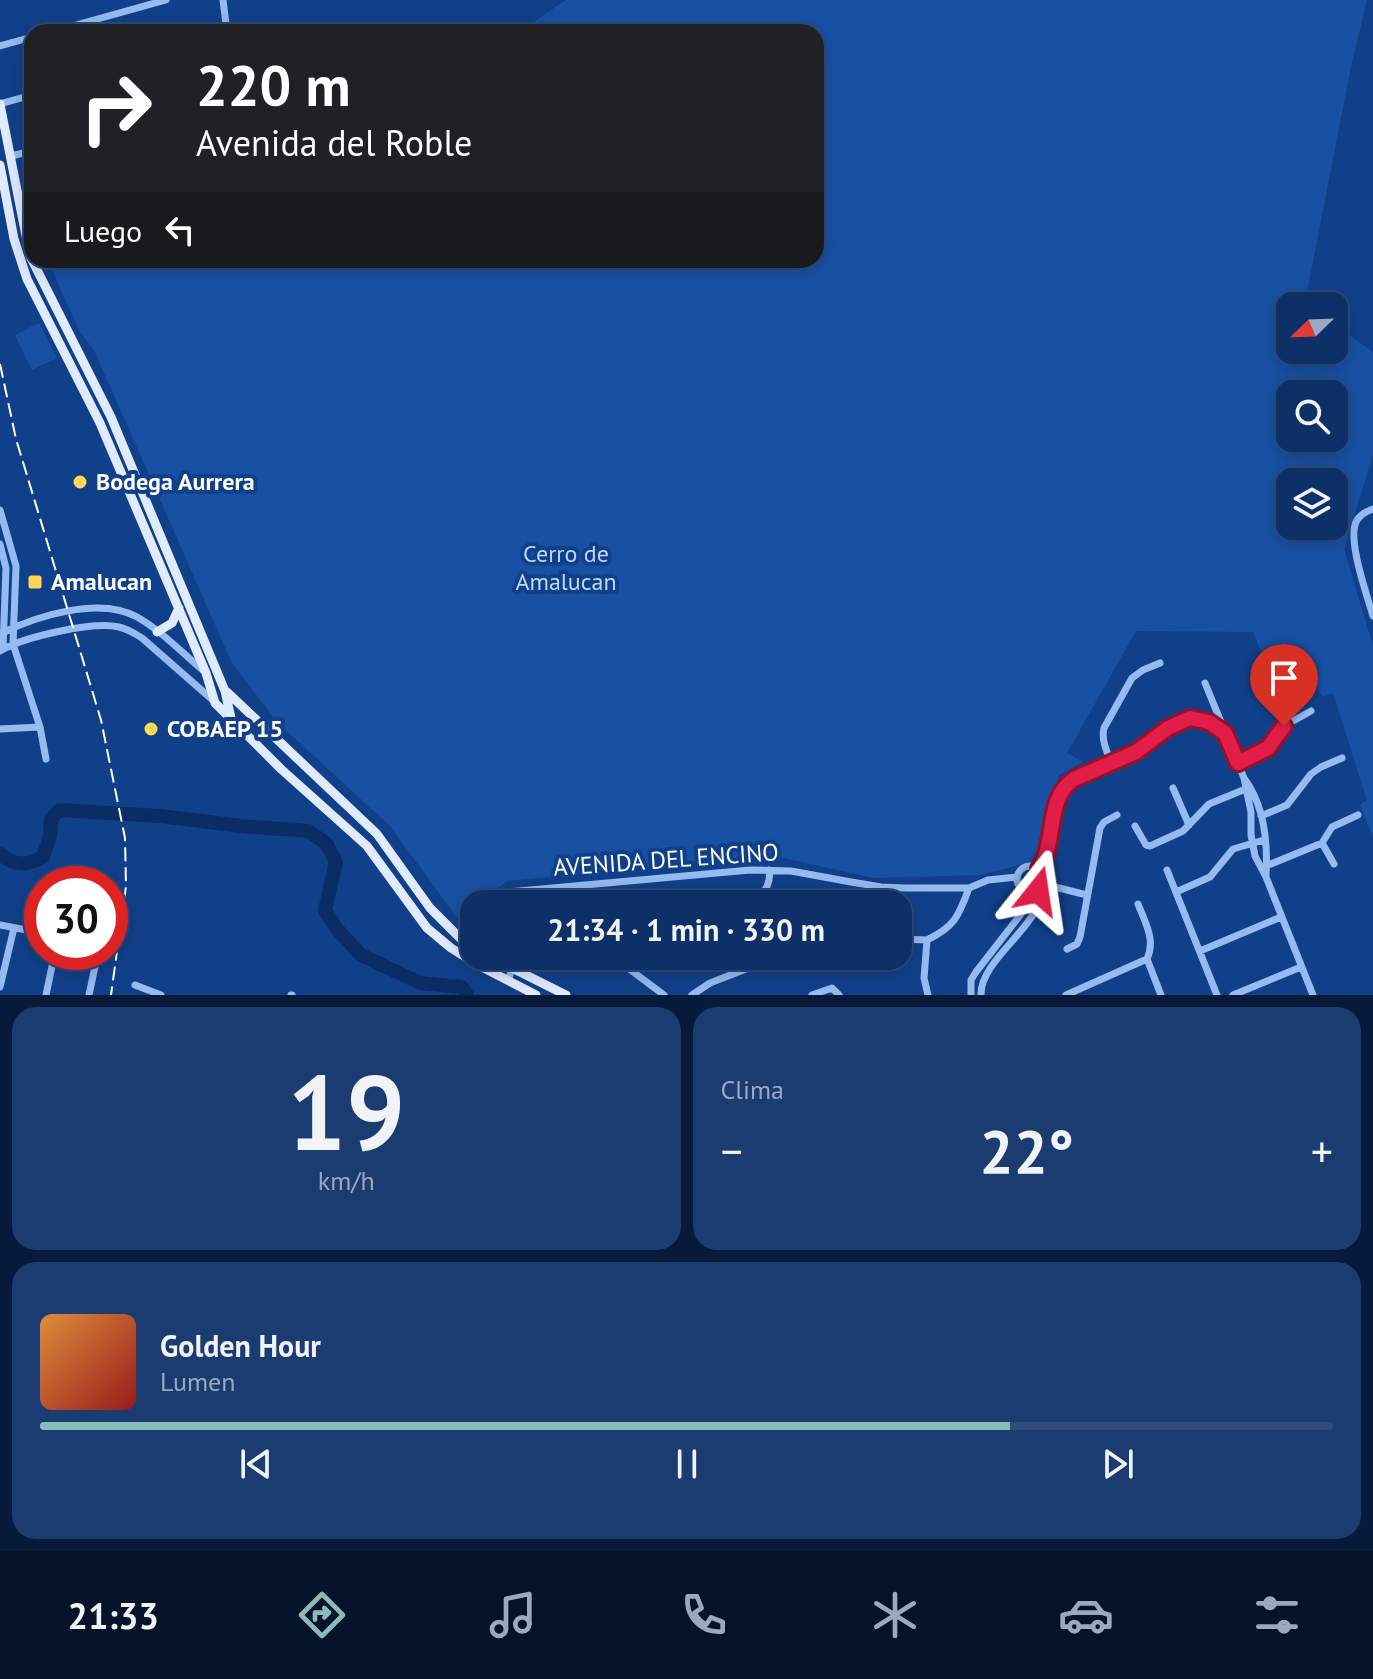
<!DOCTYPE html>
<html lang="es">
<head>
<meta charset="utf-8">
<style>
	:root { --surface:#0d3068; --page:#1b3c71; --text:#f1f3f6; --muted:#9aa9c0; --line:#2d4b7c; --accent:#8bbbb9 }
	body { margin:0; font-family:"PT Sans",sans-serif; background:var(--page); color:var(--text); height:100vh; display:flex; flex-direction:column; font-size:30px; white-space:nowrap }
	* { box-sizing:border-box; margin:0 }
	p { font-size:26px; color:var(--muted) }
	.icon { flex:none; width:44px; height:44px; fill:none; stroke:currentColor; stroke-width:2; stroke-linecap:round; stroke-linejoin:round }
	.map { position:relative; height:995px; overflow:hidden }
	.sheet { display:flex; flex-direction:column; gap:12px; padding:12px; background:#071a39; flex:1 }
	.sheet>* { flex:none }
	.top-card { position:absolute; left:24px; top:24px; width:800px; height:244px; border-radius:24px; box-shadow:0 4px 20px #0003,0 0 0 2px var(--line); background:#202124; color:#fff; overflow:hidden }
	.needle { width:52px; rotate:247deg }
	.buttons { position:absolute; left:1276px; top:292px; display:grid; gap:16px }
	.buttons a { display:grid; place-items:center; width:72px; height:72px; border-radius:16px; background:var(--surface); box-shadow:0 4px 20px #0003,0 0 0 2px var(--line); font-size:40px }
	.speed { position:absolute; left:24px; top:866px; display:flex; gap:16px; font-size:40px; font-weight:700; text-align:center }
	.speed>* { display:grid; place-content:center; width:104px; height:104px; border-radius:50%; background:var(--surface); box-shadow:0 4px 20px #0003,0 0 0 2px var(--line); line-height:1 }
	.speed .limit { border:12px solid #d22; background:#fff; color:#111 }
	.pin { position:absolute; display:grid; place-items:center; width:68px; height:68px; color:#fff; margin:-82px -34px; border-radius:50% 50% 50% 0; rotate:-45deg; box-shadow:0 0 8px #0007 }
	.pin .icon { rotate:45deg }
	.me { position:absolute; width:88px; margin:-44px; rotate:15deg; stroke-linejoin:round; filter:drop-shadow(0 0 6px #0008) }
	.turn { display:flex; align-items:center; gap:28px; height:168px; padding:0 40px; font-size:36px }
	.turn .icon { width:104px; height:104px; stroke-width:2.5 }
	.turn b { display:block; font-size:56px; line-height:68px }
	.then { display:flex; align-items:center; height:76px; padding:0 40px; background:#0003; gap:16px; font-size:30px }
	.big { font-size:60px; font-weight:800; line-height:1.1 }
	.sheet .widget { flex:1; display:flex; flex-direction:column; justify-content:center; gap:12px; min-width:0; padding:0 28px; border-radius:24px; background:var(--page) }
	.sheet .dial { align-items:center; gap:0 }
	.dial b { font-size:104px; line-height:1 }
	.song { display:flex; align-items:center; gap:24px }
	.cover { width:96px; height:96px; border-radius:12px; background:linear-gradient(135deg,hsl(30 70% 55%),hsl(0 70% 35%)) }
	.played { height:8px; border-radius:4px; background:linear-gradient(90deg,var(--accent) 75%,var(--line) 75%) }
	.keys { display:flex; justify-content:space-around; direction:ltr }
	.heat { display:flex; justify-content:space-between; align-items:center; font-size:44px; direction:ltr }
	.sheet .tiles { flex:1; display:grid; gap:12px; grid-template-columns:1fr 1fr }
	.widget:last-child { grid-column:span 2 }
	.trip { position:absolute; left:460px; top:890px; width:452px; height:80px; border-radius:24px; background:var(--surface); box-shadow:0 4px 20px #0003,0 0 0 2px var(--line); font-weight:800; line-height:80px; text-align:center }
	.tabs { display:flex; height:128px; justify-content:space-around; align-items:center; background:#05132a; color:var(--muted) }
	.tabs .icon { width:56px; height:56px }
	.tabs .on { color:var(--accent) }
	.tabs b { font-size:36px; color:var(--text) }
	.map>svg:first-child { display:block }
	.green { fill:#1851a4; fill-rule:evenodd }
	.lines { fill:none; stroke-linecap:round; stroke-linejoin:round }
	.river { stroke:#0a2d66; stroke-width:14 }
	.minor { stroke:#96bbf1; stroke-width:7 }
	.major { stroke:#e1ebff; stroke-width:9 }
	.rail { stroke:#fff; stroke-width:2; stroke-dasharray:14 6; stroke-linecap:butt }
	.route-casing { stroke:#92132f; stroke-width:20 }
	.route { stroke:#e11d48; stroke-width:14 }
	.poi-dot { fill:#ffd657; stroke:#11408a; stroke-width:3 }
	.labels { text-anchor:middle; stroke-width:8; stroke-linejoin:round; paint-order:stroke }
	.poi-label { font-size:24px; font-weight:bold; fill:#fff; stroke:#11408a; text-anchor:start }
	.park-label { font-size:24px; fill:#bdd7fd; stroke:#11408a }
	.street-label { font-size:24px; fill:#fff; stroke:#11408a }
</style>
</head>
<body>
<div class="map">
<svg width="1373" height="995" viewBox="0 0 1373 995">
	<rect width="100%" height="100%" fill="#11408a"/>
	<path class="green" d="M566 0H1367L1350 71 1305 303 1308 306H1290V350H1334V324L1373 352V455L1344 549 1373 646V837L1360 805 1367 800 1333 693 1322 697 1311 673 1299 676 1289 650 1264 659 1253 632 1136 631 1067 753 1083 762 1059 775 1038 860 981 875 873 878 780 857 508 881 496 889 488 904H474V929L458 919 390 826 277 722 232 663 94 350 80 332 49 264V260H816V32H519ZM1290 394H1334V438H1290ZM1290 482H1334V526H1290Z
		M39 323 57 358 32 370 15 335Z"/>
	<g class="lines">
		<path class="river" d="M0 854C15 866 27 866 43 857L50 836 51 820 59 810 160 816 241 826 308 831 326 843 336 862 325 910 336 928 361 955 420 983 462 987 467 995"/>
		<path class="minor" d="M223 0 227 32
			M51 32 166 0
			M0 46 32 37
			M0 104 32 95
			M11 156 32 151
			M20 209 32 206
			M1373 509C1367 511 1361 514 1357 520 1346 537 1367 595 1373 616
			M0 510 16 566 13 644 40 727 46 759
			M0 544 6 568 3 648
			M0 634C36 616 100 596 137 617 162 631 183 654 205 672
			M0 651C23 637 93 621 119 627 128 629 134 633 142 638L215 702
			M1205 683 1244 778C1264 805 1268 843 1266 876
			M1273 700 1284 726
			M0 729 40 727
			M1111 763C1107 751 1101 740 1104 728L1132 678 1143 670 1160 663
			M1238 763 1268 748 1284 726 1311 711
			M1244 778 1251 812V835L1255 856 1266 877 1313 995
			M1173 788 1189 825
			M1261 816 1287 805 1311 774 1321 767 1342 758
			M1135 826 1146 845 1150 846 1183 831 1209 804 1248 788
			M1322 843 1334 864
			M1017 879a13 13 0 1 1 26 0a13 13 0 1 1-26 0Z
			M1266 866 1322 843 1332 827 1358 815
			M1039 869C1057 842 1045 798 1074 779L1136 752 1168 728 1190 718 1209 722 1225 733
			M1167 870 1217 995
			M1043 884 1087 895
			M1176 892 1210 877 1233 849 1264 840
			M492 904 499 894 507 892 750 870 791 871 851 882 881 887 905 888H969L988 880 1017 877
			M756 904C763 893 772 883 769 870
			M1138 904C1145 922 1156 940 1147 959L1161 995
			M0 925 42 933
			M898 939 927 940
			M1067 949 1077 944 1080 937 1100 828 1104 822 1117 815
			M1200 951 1281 917
			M612 956 664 995
			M508 981 512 968 528 956
			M135 985 161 995
			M0 987 14 928
			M46 995 55 952
			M89 995 98 952
			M291 995H292
			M692 995 710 983 779 956
			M812 995 832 988 839 995
			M928 995 924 978 927 940C954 927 959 916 969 888
			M971 995V980L976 972 1021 914 1024 907 1026 892
			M981 995C980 967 1020 938 1034 913 1038 905 1039 897 1041 888
			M1066 995 1147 959
			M1233 995 1301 967"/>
		<path class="major" d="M0 104 30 256 111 417 225 691 231 718
			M0 165 14 239 27 279 100 423 206 673 215 703 281 769 367 846 427 928 451 948 478 965 536 995
			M157 632 172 623 179 608
			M227 692 377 834 430 908 461 939 474 947
			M488 956 566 995"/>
		<path class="rail" d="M0 364 16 439 101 720 125 838 126 886 111 995"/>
	</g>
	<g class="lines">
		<g class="route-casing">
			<path id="route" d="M1038 891C1045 884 1045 876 1039 869 1057 842 1045 798 1074 779L1136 752 1168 728 1190 718 1209 722 1225 733 1238 763 1268 748 1284 726"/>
		</g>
		<use href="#route" class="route"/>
	</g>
	<g class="poi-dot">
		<circle cx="80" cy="482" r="8"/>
		<rect x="27" y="574" width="16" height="16" rx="4"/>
		<circle cx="151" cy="729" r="8"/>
	</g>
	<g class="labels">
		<g class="poi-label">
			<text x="96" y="490">Bodega Aurrera</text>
			<text x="51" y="590">Amalucan</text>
			<text x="167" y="737">COBAEP 15</text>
		</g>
		<g class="park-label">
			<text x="566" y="562">Cerro de<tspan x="566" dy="28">Amalucan</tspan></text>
		</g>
		<g class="street-label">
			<text transform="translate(666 860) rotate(-4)" y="8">AVENIDA DEL ENCINO</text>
		</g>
	</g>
</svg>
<div class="buttons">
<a><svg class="needle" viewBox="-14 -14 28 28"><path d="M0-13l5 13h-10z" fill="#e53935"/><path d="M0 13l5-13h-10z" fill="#9aa9c0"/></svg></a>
<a><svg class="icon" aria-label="search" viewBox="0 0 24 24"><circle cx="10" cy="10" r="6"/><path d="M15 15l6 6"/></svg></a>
<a><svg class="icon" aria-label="layers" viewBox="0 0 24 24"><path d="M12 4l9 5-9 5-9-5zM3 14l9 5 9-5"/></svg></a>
</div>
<div class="speed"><div class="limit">30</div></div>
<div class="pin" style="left:1284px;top:726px;background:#d93025"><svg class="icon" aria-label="arrive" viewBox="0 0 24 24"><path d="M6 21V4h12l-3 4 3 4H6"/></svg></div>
<svg class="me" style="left:1038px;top:891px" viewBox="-20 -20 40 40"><path d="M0-17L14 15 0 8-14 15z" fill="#e11d48" stroke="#fff" stroke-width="4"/></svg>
<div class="trip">21:34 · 1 min · 330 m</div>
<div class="top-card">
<div class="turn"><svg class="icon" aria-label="right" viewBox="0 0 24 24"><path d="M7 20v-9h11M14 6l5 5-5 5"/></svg><div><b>220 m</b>Avenida del Roble</div></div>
<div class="then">Luego<svg class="icon" aria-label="left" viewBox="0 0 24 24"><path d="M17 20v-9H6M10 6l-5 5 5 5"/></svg></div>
</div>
</div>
<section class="sheet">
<div class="tiles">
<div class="widget dial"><b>19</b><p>km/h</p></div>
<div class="widget"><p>Clima</p>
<div class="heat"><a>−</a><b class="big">22°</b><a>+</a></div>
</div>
<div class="widget">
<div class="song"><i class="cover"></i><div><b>Golden Hour</b><p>Lumen</p></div></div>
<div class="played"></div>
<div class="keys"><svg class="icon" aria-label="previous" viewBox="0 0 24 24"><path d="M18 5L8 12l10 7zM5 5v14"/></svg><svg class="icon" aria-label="pause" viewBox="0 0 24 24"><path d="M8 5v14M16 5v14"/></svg><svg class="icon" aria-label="next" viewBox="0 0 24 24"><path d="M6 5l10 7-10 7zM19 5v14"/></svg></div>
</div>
</div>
</section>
<nav class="tabs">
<b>21:33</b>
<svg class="icon on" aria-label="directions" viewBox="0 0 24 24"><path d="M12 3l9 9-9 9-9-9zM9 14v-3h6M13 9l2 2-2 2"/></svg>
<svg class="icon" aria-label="music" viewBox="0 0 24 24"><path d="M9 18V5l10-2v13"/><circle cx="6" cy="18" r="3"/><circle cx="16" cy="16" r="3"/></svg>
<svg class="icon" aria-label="phone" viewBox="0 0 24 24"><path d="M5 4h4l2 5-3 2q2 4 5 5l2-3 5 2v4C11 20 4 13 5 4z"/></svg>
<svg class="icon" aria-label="climate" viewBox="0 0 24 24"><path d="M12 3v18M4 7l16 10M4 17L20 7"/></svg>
<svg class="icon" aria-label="car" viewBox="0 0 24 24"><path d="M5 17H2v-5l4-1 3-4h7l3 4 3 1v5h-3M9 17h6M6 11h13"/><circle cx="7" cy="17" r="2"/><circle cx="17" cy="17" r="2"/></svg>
<svg class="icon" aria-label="filters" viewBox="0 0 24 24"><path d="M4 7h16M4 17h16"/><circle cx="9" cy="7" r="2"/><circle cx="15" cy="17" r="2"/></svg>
</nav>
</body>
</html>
